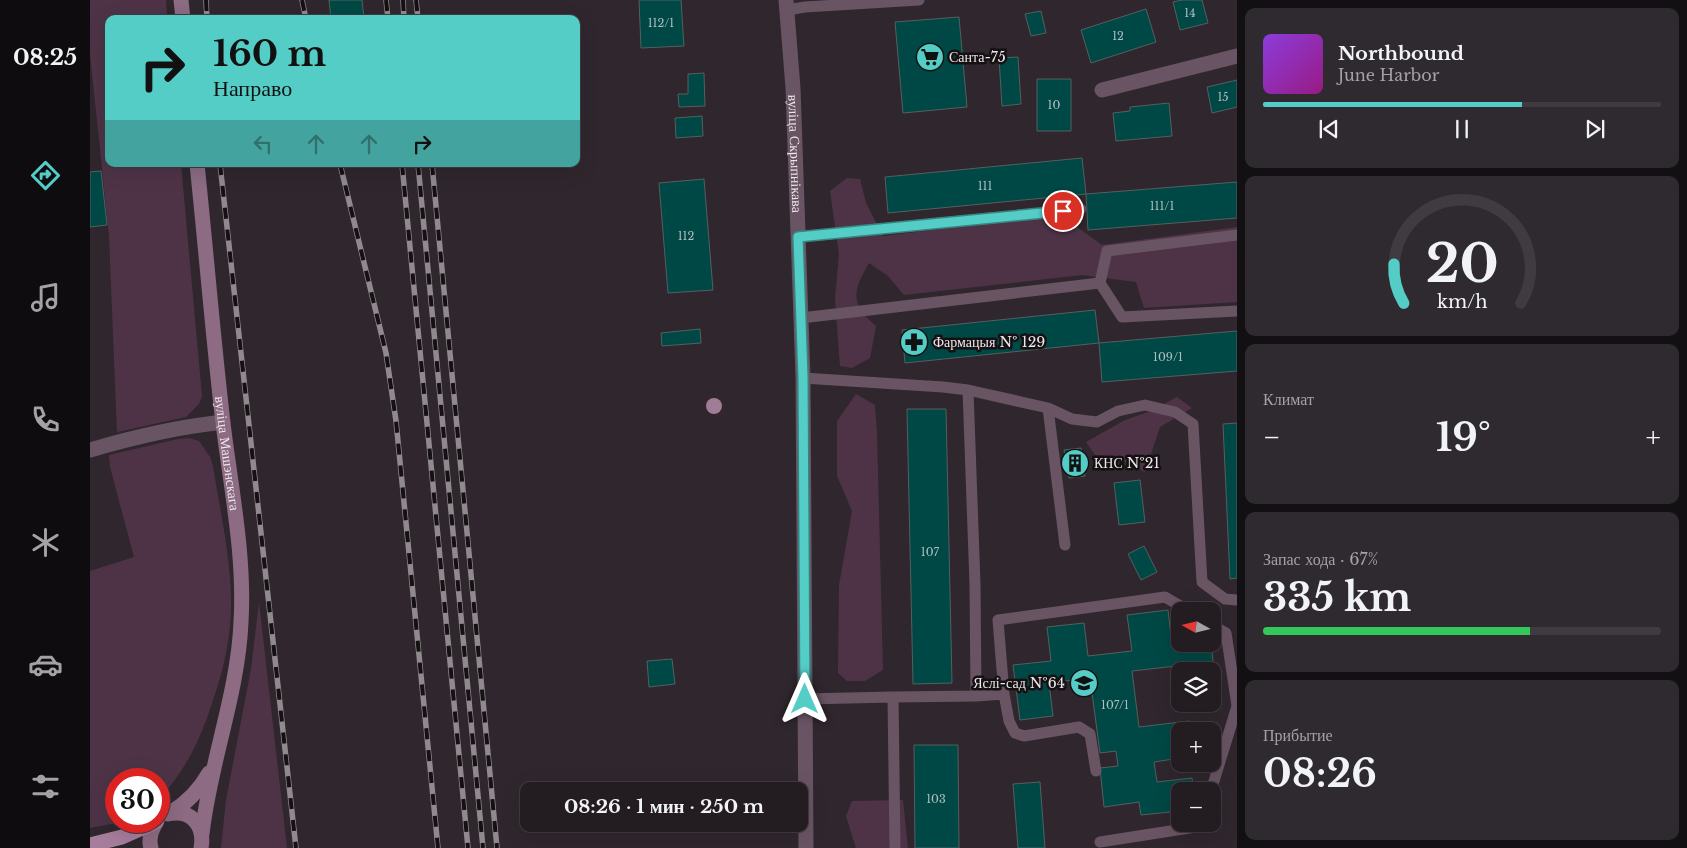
<!DOCTYPE html>
<html lang="ru">
<head>
<meta charset="utf-8">
<style>
	:root { --surface:#231d22; --page:#2f2a2f; --text:#f1f3f6; --muted:#a3a2a5; --line:#403b40; --accent:#54cdc7 }
	body { margin:0; font-family:"Libre Baskerville",serif; background:var(--page); color:var(--text); height:100vh; display:flex; flex-direction:column; font-size:19px; white-space:nowrap }
	* { box-sizing:border-box; margin:0 }
	p { font-size:16px; color:var(--muted) }
	.icon { flex:none; width:28px; height:28px; fill:none; stroke:currentColor; stroke-width:2; stroke-linecap:round; stroke-linejoin:round }
	.map { position:relative; flex:1; overflow:hidden }
	.sheet { display:flex; flex-direction:column; gap:8px; padding:8px; background:#131013; width:450px }
	.sheet>* { flex:none }
	.guide { position:absolute; left:15px; top:15px; width:475px; height:152px; border-radius:10px; box-shadow:0 5px 20px #0002,0 0 0 1px var(--line); background:#54cdc7; color:#111; overflow:hidden }
	.needle { width:32px; rotate:278deg }
	.tools { position:absolute; left:1081px; top:602px; display:grid; gap:10px }
	.tools a { display:grid; place-items:center; width:50px; height:50px; border-radius:10px; background:var(--surface); box-shadow:0 5px 20px #0002,0 0 0 1px var(--line); font-size:25px }
	.speed { position:absolute; left:15px; top:768px; display:flex; gap:10px; font-size:25px; font-weight:700; text-align:center }
	.speed>* { display:grid; place-content:center; width:65px; height:65px; border-radius:50%; background:var(--surface); box-shadow:0 5px 20px #0002,0 0 0 1px var(--line); line-height:1 }
	.speed .limit { border:8px solid #d22; background:#fff; color:#111 }
	.pin { position:absolute; display:grid; place-items:center; width:42px; height:42px; color:#fff; margin:-21px; border:2px solid #fff; border-radius:50%; box-shadow:0 1px 5px #0007 }
	.me { position:absolute; width:55px; margin:-28px; rotate:0deg; stroke-linejoin:round; filter:drop-shadow(0 0 4px #0008) }
	.turn { display:flex; align-items:center; gap:18px; height:105px; padding:0 25px; font-size:22px }
	.turn .icon { width:65px; height:65px; stroke-width:2.5 }
	.turn b { display:block; font-size:35px; line-height:42px }
	.lanes { display:flex; align-items:center; height:48px; padding:0 25px; background:#0003; justify-content:center; gap:25px; direction:ltr }
	.lanes .off { opacity:.35 }
	.big { font-size:38px; font-weight:700; line-height:1.1 }
	.sheet .widget { flex:1; display:flex; flex-direction:column; justify-content:center; gap:8px; min-width:0; padding:0 18px; border-radius:10px; background:var(--page) }
	.sheet .dial { align-items:center; gap:0 }
	.dial svg { height:130px; overflow:visible; fill:none; stroke:var(--line); stroke-width:7; stroke-linecap:round; text-anchor:middle }
	.dial text { fill:var(--text); stroke:none }
	.song { display:flex; align-items:center; gap:15px }
	.cover { width:60px; height:60px; border-radius:8px; background:linear-gradient(135deg,hsl(270 70% 55%),hsl(310 70% 35%)) }
	.played { height:5px; border-radius:2px; background:linear-gradient(90deg,var(--accent) 65%,var(--line) 65%) }
	.keys { display:flex; justify-content:space-around; direction:ltr }
	.heat { display:flex; justify-content:space-between; align-items:center; font-size:28px; direction:ltr }
	.charge { height:8px; border-radius:4px; background:linear-gradient(90deg,#34c759 67%,var(--line) 0) }
	.trip { position:absolute; left:430px; top:782px; width:288px; height:50px; border-radius:10px; background:var(--surface); box-shadow:0 5px 20px #0002,0 0 0 1px var(--line); font-weight:700; line-height:50px; text-align:center }
	main { display:flex; flex:1; min-height:0 }
	.tab-bar { display:flex; flex-direction:column; width:90px; justify-content:space-around; align-items:center; background:#0e0c0e; color:var(--muted) }
	.tab-bar .icon { width:35px; height:35px }
	.tab-bar .active { color:var(--accent) }
	.tab-bar b { font-size:22px; color:var(--text) }
	.map>svg:first-child { display:block }
	.green { fill:#4e3347 }
	.building { fill:#004845; stroke:#53605e }
	.lines { fill:none; stroke-linecap:round; stroke-linejoin:round }
	.service { stroke:#695463; stroke-width:11 }
	.minor { stroke:#695463; stroke-width:15 }
	.secondary { stroke:#8c6b83; stroke-width:15 }
	.primary { stroke:#a77d9c; stroke-width:15 }
	.rail-casing { stroke:#90898e; stroke-width:5.5 }
	.rail { stroke:#151113; stroke-width:4; stroke-dasharray:11; stroke-linecap:butt }
	.tree { fill:#a07c96 }
	.route-casing { stroke:#378581; stroke-width:12 }
	.route { stroke:#54cdc7; stroke-width:9 }
	.labels { text-anchor:middle; stroke-width:5; stroke-linejoin:round; paint-order:stroke }
	.number-label { font-size:11px; fill:#b2bfc2 }
	.poi-label { font-size:14px; fill:#ede7eb; stroke:#151113; text-anchor:start }
	.street-label { font-size:14px; fill:#ede7eb; stroke:#151113 }
</style>
</head>
<body>
<main>
<nav class="tab-bar">
<b>08:25</b>
<svg class="icon active" aria-label="directions" viewBox="0 0 24 24"><path d="M12 3l9 9-9 9-9-9zM9 14v-3h6M13 9l2 2-2 2"/></svg>
<svg class="icon" aria-label="music" viewBox="0 0 24 24"><path d="M9 18V5l10-2v13"/><circle cx="6" cy="18" r="3"/><circle cx="16" cy="16" r="3"/></svg>
<svg class="icon" aria-label="phone" viewBox="0 0 24 24"><path d="M5 4h4l2 5-3 2q2 4 5 5l2-3 5 2v4C11 20 4 13 5 4z"/></svg>
<svg class="icon" aria-label="climate" viewBox="0 0 24 24"><path d="M12 3v18M4 7l16 10M4 17L20 7"/></svg>
<svg class="icon" aria-label="car" viewBox="0 0 24 24"><path d="M5 17H2v-5l4-1 3-4h7l3 4 3 1v5h-3M9 17h6M6 11h13"/><circle cx="7" cy="17" r="2"/><circle cx="17" cy="17" r="2"/></svg>
<svg class="icon" aria-label="filters" viewBox="0 0 24 24"><path d="M4 7h16M4 17h16"/><circle cx="9" cy="7" r="2"/><circle cx="15" cy="17" r="2"/></svg>
</nav>
<div class="map">
<svg width="1147" height="848" viewBox="0 0 1147 848">
	<rect width="100%" height="100%" fill="#2f272d"/>
	<path class="green" d="M0 0H76L77 19H19V164H91L112 396 109 404 96 417 27 432 19 236 0 54Z
		M757 178 770 179 776 203 793 236 973 214 987 227 1012 245 1147 227V302L1054 308 1046 282 992 275 814 295 798 276 779 263C763 291 759 303 786 326L780 358 762 368 750 366 745 299 749 254 740 191Z
		M766 394 785 405 787 432 793 670 775 681H757L748 673 749 585 762 511 747 476V421Z
		M1087 397 1102 408 1070 427 1055 472 1024 457 1005 455 996 442 1035 420 1061 411Z
		M99 438 109 441 120 457 123 466C131 518 145 573 140 626 137 658 128 687 117 718 106 748 91 776 69 799V779H26V821H37L0 828V571L44 557 20 467 19 455 88 439Z
		M169 602 197 848H131L136 800 161 669Z
		M813 800 818 848H766L756 816 762 801Z"/>
	<path class="building" d="M239 0H272L274 19H241Z
		M549 0H591L594 46 551 48Z
		M1092 0H1112L1118 23 1090 30 1083 2Z
		M1056 9 1066 42 1001 63 991 30Z
		M951 11 956 33 941 36 935 14Z
		M869 17 877 107 813 113 805 22Z
		M928 57 931 104 912 106 909 58Z
		M614 73 615 106 589 107 588 94H598V74Z
		M947 79H981V131H947Z
		M1147 80V107L1122 113 1117 87Z
		M1079 103 1082 136 1026 141 1023 113 1040 111V107Z
		M612 116 613 136 586 138 585 118Z
		M992 158 996 194 798 213 795 177Z
		M11 171 17 225 0 227V172Z
		M614 179 623 290 578 293 569 183Z
		M1147 182V218L998 230 996 194Z
		M1005 310 1009 343 815 363 812 330Z
		M610 329 611 343 572 346 571 333Z
		M1147 331V371L1012 382 1009 343Z
		M817 409H856L862 683 823 684Z
		M1147 423V578L1140 579 1133 424Z
		M991 448 995 476 979 478 974 450Z
		M1050 480 1055 522 1029 525 1024 483Z
		M1054 546 1067 572 1051 580 1038 554Z
		M1078 610 1082 645 1121 644 1127 694 1122 695V671H1090V695L1086 666 1042 671 1049 727 1099 721 1100 731H1090V758L1064 762 1067 782 1102 778 1104 791H1090V811L1051 815 1049 802 1014 807 1010 768 1028 766 1026 751 1010 753 1000 678 959 683 963 716 930 720 923 665 961 661 957 627 994 623 998 656 1042 651 1037 615Z
		M582 659 585 684 559 687 557 661Z
		M824 745H868L869 848H825Z
		M950 782 955 848H928L923 784Z"/>
	<g class="lines">
		<path class="service" d="M697 10 715 7 829 0
			M1147 235 1017 251 1010 283 1032 317 1147 311
			M708 237 991 209
			M711 318 1010 283
			M713 378 853 387 878 390 885 584 886 696 803 697
			M878 390 958 408 975 545
			M958 408 982 419 1007 422 1028 411 1055 405 1085 412 1103 424 1112 582 1135 599 1147 600
			M1122 625 1136 633 1147 706
			M914 694 908 620 1075 597 1099 611
			M886 696 914 694 919 721 925 733 934 736 989 727 1000 734 1006 771
			M715 699 803 697 805 848
			M1121 791 1147 706
			M1010 842 1106 827 1107 824"/>
		<g class="minor">
			<path id="s1" d="M696 0 703 88 713 378 716 848"/>
			<path d="M1012 90 1147 56"/>
			<path d="M0 450C44 437 88 427 133 422"/>
		</g>
		<g class="secondary">
			<path d="M91 0 93 19"/>
			<path id="s2" d="M107 164C116 250 123 337 133 423 141 489 155 556 151 622 148 694 120 762 112 834"/>
			<path d="M80 813C97 803 109 791 119 773"/>
			<path d="M78 814C102 809 115 826 111 848"/>
			<path d="M61 848C58 838 61 830 67 821"/>
		</g>
		<path class="primary" d="M0 845 32 837 66 822"/>
		<g class="rail-casing">
			<path id="rail" d="M116 0 117 19
				M212 0 216 19
				M296 0 298 19
				M313 0 314 19
				M326 0 328 19
				M130 164 206 848
				M250 164 296 353 306 421 348 848
				M312 164 378 848
				M328 164 393 848
				M342 164 407 848"/>
		</g>
		<use href="#rail" class="rail"/>
	</g>
	<circle class="tree" cx="624" cy="406" r="8"/>
	<g class="lines">
		<g class="route-casing">
			<path id="route" d="M715 699 713 378 708 237 973 211"/>
		</g>
		<use href="#route" class="route"/>
	</g>
	<defs>
		<g id="supermarket-disc" transform="scale(1.4375)"><circle r="9.5" fill="#54cdc7" stroke="#151113"/><path d="M-6-5.5h2.5l.6 2H6L4.5 2H-2.5L-4.4-4H-6ZM-1.5 3.2a1.3 1.3 0 1 0 .1 0ZM3 3.2a1.3 1.3 0 1 0 .1 0Z" fill="#111"/></g>
		<g id="pharmacy-disc" transform="scale(1.4375)"><circle r="9.5" fill="#54cdc7" stroke="#151113"/><path d="M-2-6h4v4h4v4h-4v4h-4v-4h-4v-4h4Z" fill="#111"/></g>
		<g id="building-disc" transform="scale(1.4375)"><circle r="9.5" fill="#54cdc7" stroke="#151113"/><path d="M-4-6H4V6H1V3H-1V6H-4ZM-2.5-4.3h1.7v1.8h-1.7ZM.8-4.3h1.7v1.8H.8ZM-2.5-1h1.7V.8h-1.7ZM.8-1h1.7V.8H.8Z" fill="#111"/></g>
		<g id="school-disc" transform="scale(1.4375)"><circle r="9.5" fill="#54cdc7" stroke="#151113"/><path d="M0-5L7-2L0 1L-7-2ZM-4 1L0 2.5L4 1V4Q0 6-4 4Z" fill="#111"/></g>
	</defs>
	<g fill-rule="evenodd">
		<use href="#supermarket-disc" x="840" y="57"/>
		<use href="#pharmacy-disc" x="824" y="342"/>
		<use href="#building-disc" x="985" y="463"/>
		<use href="#school-disc" x="994" y="683"/>
	</g>
	<g class="labels">
		<g class="number-label">
			<text x="1100" y="17">14</text>
			<text x="571" y="27">112/1</text>
			<text x="1028" y="40">12</text>
			<text x="1133" y="101">15</text>
			<text x="964" y="109">10</text>
			<text x="895" y="190">111</text>
			<text x="1072" y="210">111/1</text>
			<text x="596" y="240">112</text>
			<text x="1078" y="361">109/1</text>
			<text x="840" y="556">107</text>
			<text x="1025" y="709">107/1</text>
			<text x="846" y="803">103</text>
		</g>
		<g class="poi-label">
			<text x="859" y="62">Санта-75</text>
			<text x="843" y="347">Фармацыя № 129</text>
			<text x="1004" y="468">КНС №21</text>
			<text x="975" y="688" text-anchor="end">Яслі-сад №64</text>
		</g>
		<g class="street-label">
			<text dy="5" stroke="none"><textPath href="#s1" startOffset="154">вуліца Скрыпнікава</textPath></text>
			<text dy="5" stroke="none"><textPath href="#s2" startOffset="291">вуліца Машэнскага</textPath></text>
		</g>
	</g>
</svg>
<div class="tools">
<a><svg class="needle" viewBox="-14 -14 28 28"><path d="M0-13l5 13h-10z" fill="#e53935"/><path d="M0 13l5-13h-10z" fill="#a3a2a5"/></svg></a>
<a><svg class="icon" aria-label="layers" viewBox="0 0 24 24"><path d="M12 4l9 5-9 5-9-5zM3 14l9 5 9-5"/></svg></a>
<a>+</a>
<a>−</a>
</div>
<div class="speed"><div class="limit">30</div></div>
<div class="pin" style="left:973px;top:211px;background:#d93025"><svg class="icon" aria-label="arrive" viewBox="0 0 24 24"><path d="M6 21V4h12l-3 4 3 4H6"/></svg></div>
<svg class="me" style="left:715px;top:699px" viewBox="-20 -20 40 40"><path d="M0-17L14 15 0 8-14 15z" fill="#54cdc7" stroke="#fff" stroke-width="4"/></svg>
<div class="trip">08:26 · 1 мин · 250 m</div>
<div class="guide">
<div class="turn"><svg class="icon" aria-label="right" viewBox="0 0 24 24"><path d="M7 20v-9h11M14 6l5 5-5 5"/></svg><div><b>160 m</b>Направо</div></div>
<div class="lanes"><svg class="icon off" aria-label="left" viewBox="0 0 24 24"><path d="M17 20v-9H6M10 6l-5 5 5 5"/></svg><svg class="icon off" aria-label="ahead" viewBox="0 0 24 24"><path d="M12 20V5M6 11l6-6 6 6"/></svg><svg class="icon off" aria-label="ahead" viewBox="0 0 24 24"><path d="M12 20V5M6 11l6-6 6 6"/></svg><svg class="icon" aria-label="right" viewBox="0 0 24 24"><path d="M7 20v-9h11M14 6l5 5-5 5"/></svg></div>
</div>
</div>
<section class="sheet">
<div class="widget">
<div class="song"><i class="cover"></i><div><b>Northbound</b><p>June Harbor</p></div></div>
<div class="played"></div>
<div class="keys"><svg class="icon" aria-label="previous" viewBox="0 0 24 24"><path d="M18 5L8 12l10 7zM5 5v14"/></svg><svg class="icon" aria-label="pause" viewBox="0 0 24 24"><path d="M8 5v14M16 5v14"/></svg><svg class="icon" aria-label="next" viewBox="0 0 24 24"><path d="M6 5l10 7-10 7zM19 5v14"/></svg></div>
</div>
<div class="widget dial"><svg viewBox="0 0 100 80">
<path d="M14 69A42 42 0 1 1 86 69"/>
<path d="M14 69A42 42 0 0 1 8 45" stroke="#54cdc7"/>
<text x="50" y="56" font-size="32" font-weight="700">20</text>
<text x="50" y="72" font-size="11">km/h</text>
</svg></div>
<div class="widget"><p>Климат</p>
<div class="heat"><a>−</a><b class="big">19°</b><a>+</a></div>
</div>
<div class="widget"><p>Запас хода · 67%</p><b class="big">335 km</b><div class="charge"></div></div>
<div class="widget"><p>Прибытие</p><b class="big">08:26</b></div>
</section>
</main>
</body>
</html>
